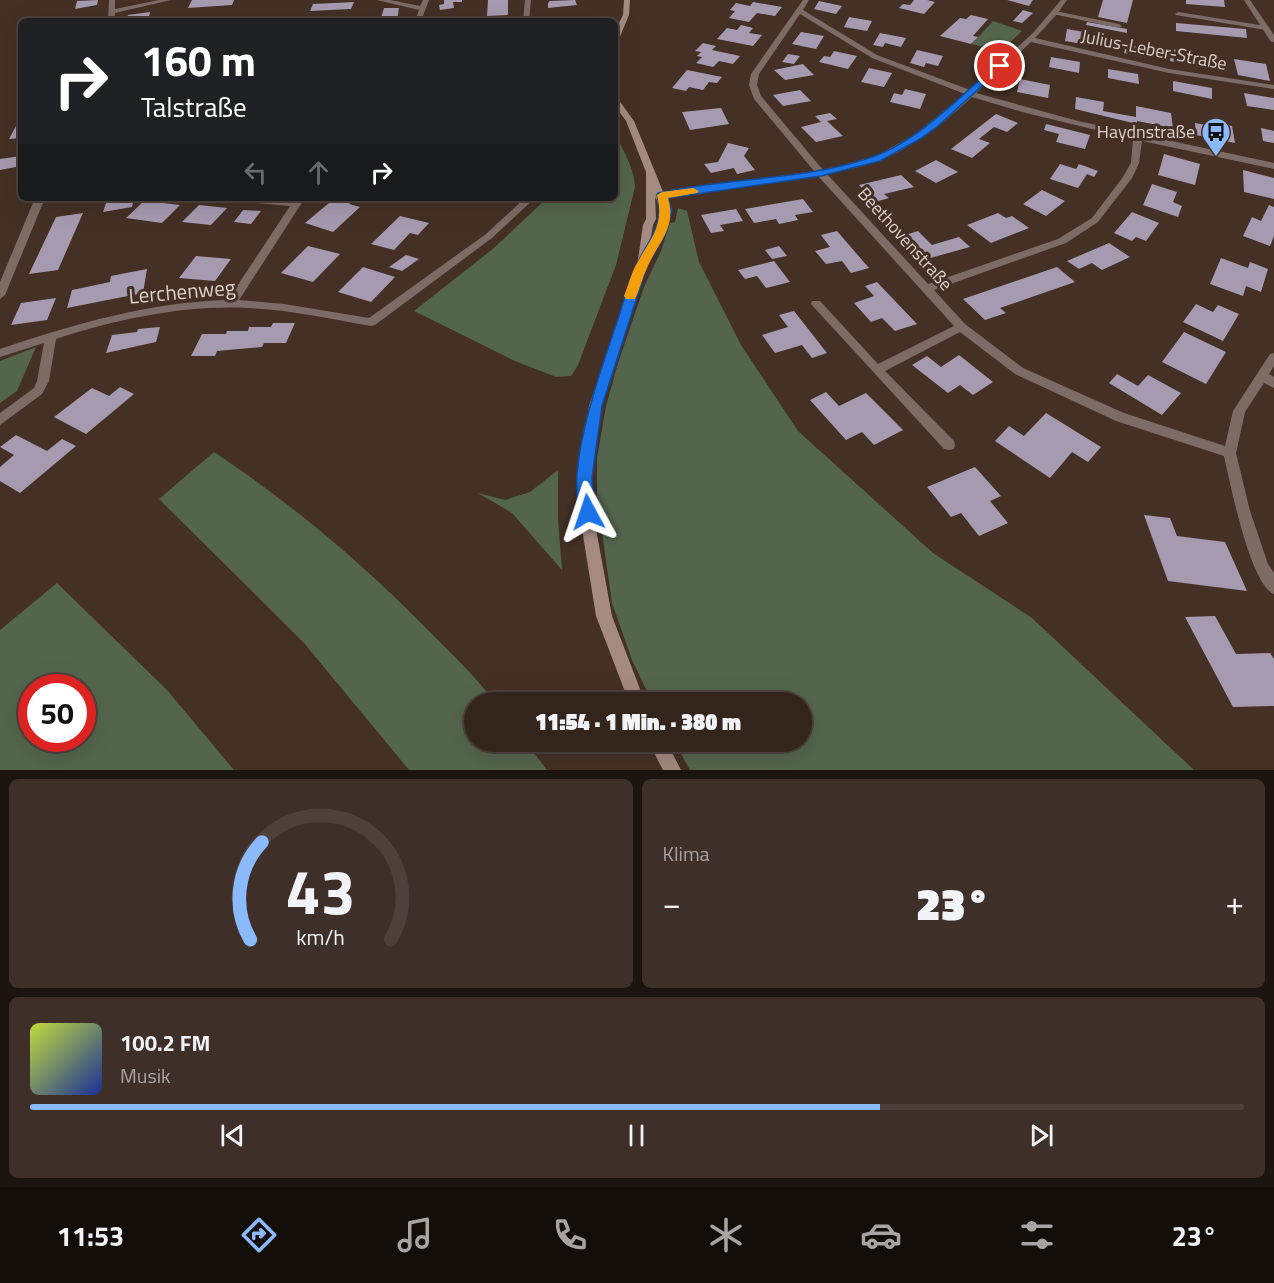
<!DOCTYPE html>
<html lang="de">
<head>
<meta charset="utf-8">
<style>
	:root { --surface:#33241c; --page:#3e3029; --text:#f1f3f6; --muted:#a9a4a3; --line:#4e413b; --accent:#8bbafc }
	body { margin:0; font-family:"Titillium Web",sans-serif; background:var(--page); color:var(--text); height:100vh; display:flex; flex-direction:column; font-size:22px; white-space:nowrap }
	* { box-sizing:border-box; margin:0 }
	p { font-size:20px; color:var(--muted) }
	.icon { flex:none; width:33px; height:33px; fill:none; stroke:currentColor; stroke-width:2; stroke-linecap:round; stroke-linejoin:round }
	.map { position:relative; height:770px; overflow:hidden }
	.sheet { display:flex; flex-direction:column; gap:9px; padding:9px; background:#1c140f; flex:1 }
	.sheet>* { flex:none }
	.top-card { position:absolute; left:18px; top:18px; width:600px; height:183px; border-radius:9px; box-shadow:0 6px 24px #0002,0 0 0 2px var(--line); background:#202124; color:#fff; overflow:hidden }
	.speed { position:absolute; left:18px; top:674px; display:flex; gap:12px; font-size:30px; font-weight:700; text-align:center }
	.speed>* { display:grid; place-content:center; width:78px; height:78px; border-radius:50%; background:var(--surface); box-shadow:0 6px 24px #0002,0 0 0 2px var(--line); line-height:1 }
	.speed .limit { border:9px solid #d22; background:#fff; color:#111 }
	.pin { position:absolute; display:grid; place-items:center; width:51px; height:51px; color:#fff; margin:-26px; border:3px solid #fff; border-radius:50%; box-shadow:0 2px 6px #0007 }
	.me { position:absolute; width:66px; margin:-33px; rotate:355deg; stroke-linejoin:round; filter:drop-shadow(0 0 4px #0008) }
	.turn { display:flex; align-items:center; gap:21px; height:126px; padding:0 24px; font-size:27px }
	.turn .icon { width:78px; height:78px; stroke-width:2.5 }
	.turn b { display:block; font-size:42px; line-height:51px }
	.lanes { display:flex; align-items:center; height:57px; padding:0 24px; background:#0003; justify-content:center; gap:30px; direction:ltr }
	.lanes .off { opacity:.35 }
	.big { font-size:45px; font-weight:800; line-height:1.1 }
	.sheet .card { flex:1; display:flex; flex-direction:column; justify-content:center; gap:9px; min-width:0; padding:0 21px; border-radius:9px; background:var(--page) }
	.sheet .dial { align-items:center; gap:0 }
	.dial svg { height:156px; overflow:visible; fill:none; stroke:var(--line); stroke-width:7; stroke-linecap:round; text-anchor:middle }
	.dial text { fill:var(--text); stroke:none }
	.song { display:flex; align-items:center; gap:18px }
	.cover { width:72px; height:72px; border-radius:9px; background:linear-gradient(135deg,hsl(70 70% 55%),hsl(230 70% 35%)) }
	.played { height:6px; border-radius:3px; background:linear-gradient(90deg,var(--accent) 70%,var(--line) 70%) }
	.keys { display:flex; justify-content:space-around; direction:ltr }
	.heat { display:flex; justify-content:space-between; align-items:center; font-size:33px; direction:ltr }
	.sheet .tiles { flex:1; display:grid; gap:9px; grid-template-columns:1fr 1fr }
	.card:last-child { grid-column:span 2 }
	.trip { position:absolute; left:464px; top:692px; width:348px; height:60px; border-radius:30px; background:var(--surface); box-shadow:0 6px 24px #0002,0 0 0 2px var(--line); font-weight:800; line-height:60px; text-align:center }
	.dock { display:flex; height:96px; justify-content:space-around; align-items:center; background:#140e0b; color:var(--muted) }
	.dock .icon { width:42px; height:42px }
	.dock .active { color:var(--accent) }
	.dock b { font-size:27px; color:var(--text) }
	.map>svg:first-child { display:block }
	.green { fill:#54654d; fill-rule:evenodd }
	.building { fill:#a69ab0 }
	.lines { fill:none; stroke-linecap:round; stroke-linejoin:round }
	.lane { fill:#7d6c66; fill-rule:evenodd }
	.street { fill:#7d6c66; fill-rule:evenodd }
	.secondary { fill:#a48a81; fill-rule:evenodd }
	.route { fill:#1a73e8; stroke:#114b97; stroke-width:1.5 }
	.slow { fill:#f59e0b }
	.labels { text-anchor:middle; stroke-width:6; stroke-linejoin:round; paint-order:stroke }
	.far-street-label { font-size:18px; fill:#ddd0c9; stroke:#443025 }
	.far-poi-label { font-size:18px; fill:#ddd0c9; stroke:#443025; text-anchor:end }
	.street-label { font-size:21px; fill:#ddd0c9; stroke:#443025 }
</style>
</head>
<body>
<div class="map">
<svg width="1274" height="770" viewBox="0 0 1274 770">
	<rect width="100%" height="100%" fill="#443025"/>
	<path class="green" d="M993 21 1022 31 1000 52 972 44Z
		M615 142 620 144C628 159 634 171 635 187L616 265 578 365 571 376 556 377 515 361 414 311 494 248 547 198H615Z
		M678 208 687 211 699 262 741 345 798 431 933 553 1032 618 1194 770H690L674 741H801V702H652L632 660 612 603 597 497V458L606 406 618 363 644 287 661 251 670 223 675 222Z
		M36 347 17 391 0 403V361Z
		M214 452C291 503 361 562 426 628 450 652 474 675 495 702H474V741H525L547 770H409L304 643 159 499Z
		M558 470V519L562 570 512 513 478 493 505 500 530 492Z
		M57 583 167 690 234 770H0V630ZM32 687H82V738H32Z"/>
	<path class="building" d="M98 0 97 5 75 9 77 1Z
		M192 0H234L232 5 188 8Z
		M444 0H462V2H453L454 8 440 10 439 5 444 4Z
		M488 0H508V15L487 16Z
		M575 0 577 5 548 8V3L550 1Z
		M914 0H927L935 2 924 14 899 8 903 4 910 5Z
		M1007 0H1033L1029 6Z
		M1103 0H1133L1127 23 1098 17Z
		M1186 0H1224L1225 7 1186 4Z
		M819 1 842 6 836 14 814 9Z
		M354 2 351 9 310 11 313 4Z
		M753 2 782 7 775 16 757 13 749 22 729 18 735 11 730 10 736 3 750 6Z
		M384 8H399L397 21H380Z
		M1023 10 1033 13 1022 23 1013 21Z
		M150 12 148 21H126L128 15Z
		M971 15 988 19 973 36 978 37 971 44 940 36 960 18 966 19Z
		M541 16H559L558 21H540Z
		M849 17 872 21 867 31 844 27Z
		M1087 22 1127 29V33L1086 25Z
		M1176 23 1246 29 1247 38 1176 31Z
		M741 25 753 28 749 33 762 35 753 46 717 39 727 28 737 30Z
		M1067 29 1090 33 1089 45 1065 41Z
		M801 32 824 36 816 49 792 44Z
		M880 33 906 38 901 47 885 43 883 47 873 45Z
		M703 43 716 46 712 50 740 56 733 64 719 61 713 67 696 63 702 57 697 56 701 52 695 51Z
		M1126 44 1150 49 1148 58 1124 53Z
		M1171 49 1200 55V67L1170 61Z
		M917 50 943 56 938 66 926 63 924 67 910 63Z
		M834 51 857 56 848 69 819 62 824 56 830 57Z
		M788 54 800 56 794 64 782 62Z
		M1051 57 1080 62 1079 73 1049 67Z
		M1234 59 1266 64 1270 81 1238 75Z
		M803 64 814 75 785 80 774 70Z
		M869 68 892 73 884 87 861 82Z
		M1108 69 1138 74 1139 84 1108 78Z
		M687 70 722 77 717 83 709 82 703 90 689 87 686 91 672 88Z
		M1020 79 1050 85 1048 98 1017 92Z
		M1173 81 1212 88V99L1173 91Z
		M905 89 926 94 920 109 890 102 894 93 902 95Z
		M800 90 811 101 783 106 773 95Z
		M1244 93 1274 98V110L1247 106Z
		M1076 97 1104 102 1103 111 1136 117V106L1171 113 1173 128 1137 121V124L1075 109Z
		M721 108 729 124 690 130 682 112Z
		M830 113 837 119 827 121 843 136 816 142 801 127 821 122 815 116Z
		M996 114 1018 123 1007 132 994 127 979 139 990 143 972 158 951 149Z
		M1211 122 1232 126 1235 143 1196 135 1195 123 1212 126Z
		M1046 124 1090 135 1085 149 1056 142 1059 134 1044 130Z
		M16 126H21V138L9 139Z
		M1261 128 1274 131V143L1263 141Z
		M728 143 749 148 744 156 755 170 737 174 734 168 711 173 704 164 718 162Z
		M1164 154 1200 164 1195 185 1158 175Z
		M21 156V166L0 170V159Z
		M936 160 958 172 936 183 915 171Z
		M1060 164 1076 169 1079 164 1098 171 1094 177 1087 174 1078 188 1050 179Z
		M1243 170 1274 178V199L1244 192Z
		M901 175 914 187 884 194 889 198 875 202 859 185Z
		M1152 184 1177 192 1173 202 1182 206 1178 217 1143 205Z
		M1042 190 1065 201 1046 216 1023 204Z
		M134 198 132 207 103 212 106 203Z
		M335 198H355L349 204 360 207 333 232 305 223Z
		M803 199 813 212 795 215 798 220 779 224 776 219 754 223 745 209Z
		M145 200 163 203 180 205 162 223 126 218Z
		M199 205 227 208 211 225 182 222Z
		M1269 205 1274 207V236L1270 246 1243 236 1252 217 1261 221Z
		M736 209 743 221 720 225 724 231 711 233 701 215Z
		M243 210 261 211 251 224 234 222Z
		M1132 212 1159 223 1146 241 1136 237 1132 241 1114 233Z
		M83 213 58 270 29 274 56 217Z
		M998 213 1006 218 1012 216 1029 228 991 243 967 225Z
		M400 216 429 223 418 235 410 233 394 250 371 244Z
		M837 231 869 268 851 273 842 261 826 264 815 251 830 247 821 235Z
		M918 231 932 245 959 237 970 247 923 260 899 237Z
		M1109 243 1130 257 1102 270 1092 263 1079 269 1067 261Z
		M308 246 340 254 313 282 281 273Z
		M779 246 787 256 772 259 765 250Z
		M406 255 419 259 402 271 389 267Z
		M196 256 231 259 215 281 179 278Z
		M1221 258 1248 268 1250 262 1268 269 1261 292 1246 286 1243 296 1210 284Z
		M774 261 790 282 766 288 757 276 745 279 738 270Z
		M363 267 395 277 371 302 338 292Z
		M1057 267 1075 282 1000 308 1006 313 985 320 963 299Z
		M147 269 143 293 67 308 72 290 110 282 111 276Z
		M877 282 917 324 895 331 882 318 871 322 854 303 874 296 865 286Z
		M56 298 47 320 11 325 21 303Z
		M1196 304 1213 312 1218 305 1239 314 1223 341 1183 322Z
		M794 311 827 353 812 358 802 345 775 353 762 335 788 327 779 315Z
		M273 323H295L286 343H264L262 347 217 351 215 356H191L202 334H226L227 331H248L249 327H271Z
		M160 327 156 342 106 353 112 335 137 332 138 329Z
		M1184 332 1226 352 1206 384 1162 362Z
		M959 355 993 382 973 395 960 385 948 393 912 365 927 356 941 367Z
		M1117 374 1138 386 1148 375 1181 393 1162 415 1109 383Z
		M120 387 134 394 86 434 54 417 92 388 109 396Z
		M826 392 839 406 866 393 903 430 874 445 862 432 846 440 810 400Z
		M1046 413 1101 447 1088 462 1072 452 1050 478 995 441 1009 426 1024 436Z
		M16 435 47 451 62 439 76 446 20 493 0 481V467L14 455 0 447Z
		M975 467 1001 496 990 501 1008 523 979 536 961 513 951 517 927 487Z
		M1144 515 1170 518 1177 536 1225 542 1247 591 1168 581Z
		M1215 616 1236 654 1270 653 1274 659V706L1233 707 1185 617Z"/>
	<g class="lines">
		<path class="lane" d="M1055 11 1119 24 1122 26 1119 28 1053 14 1052 13Z
			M1178 12 1266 26 1269 28 1266 30 1176 15 1175 14Z"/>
		<path class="street" d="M109 0H115V9L159 0H171L115 13 114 21H108Z
			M377 0H390L420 6 423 0H429L421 21H415L419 10Z
			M525 0H531L529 21H523Z
			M803 0H809L803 10 877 55 970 90 1033 33 1061 0H1067L1057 14 1035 38 1169 69 1274 85V89L1169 73 1031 42 976 93 1078 121 1274 163V169L1142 141 1139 163 1132 178 1098 222 1066 243 934 290 965 324 1023 368 1124 413 1225 446 1233 411 1270 354 1274 353V366L1269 374 1274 377V388L1264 383 1245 412 1236 453 1250 511 1268 564 1274 573V594C1250 585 1230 482 1224 456L1116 421 1015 374 960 332 885 371 954 441 955 445 954 449 949 450 944 449 811 304 812 301H820L878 364 954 326 818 176 650 199 648 197 653 194 814 171 754 99 749 85 751 74ZM800 14 872 58 965 94 914 135 874 157 823 170 761 96 757 85 759 74ZM972 97 1026 113 1133 139 1131 163 1123 177 1092 218 1058 239 928 284 827 174C844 170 864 167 881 160 915 146 946 121 972 97Z
			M1244 0H1250L1274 35V42H1271Z
			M35 198H45L5 295 0 299V282Z
			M231 198H264L293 201 295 198H305L239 300 284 304 369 318 486 234 525 198H535L492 238 375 325 371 326C331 319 290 310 249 308 183 305 118 319 56 339L49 381 42 394 0 425V413L34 388 37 381 44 343 0 357V349C75 324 149 302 228 300L290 206 236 201Z"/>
		<path class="secondary" d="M624 0H630L629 15 619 39 615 41V31L623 15Z
			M615 99H618L634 121 671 211 665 235 651 259 648 260 601 406 592 478 596 529 612 616 645 702H629L596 616 582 529 578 478 589 406 637 266 643 225 646 219V172L626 121 615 106ZM655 195C662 214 661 225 650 243L653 225 656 219Z
			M648 741H666L681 770H663Z"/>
	</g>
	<path class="route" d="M997 64 1004 66 938 126 920 139 880 161 821 176 668 198 672 211 665 235 647 266 602 406 592 478 596 512 593 517 588 519 582 517C562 475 602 366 617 322 623 304 628 284 636 266 648 239 665 228 657 195L658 193C728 177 803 181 872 157 918 141 960 97 997 64Z"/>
	<path class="slow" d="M693 188 699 191 697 193 668 198C677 228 658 242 647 268 642 278 640 289 635 299H626L624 296C628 286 631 274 636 265 650 239 665 226 657 195L662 192Z"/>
	<defs>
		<g id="bus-pin" transform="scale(1.5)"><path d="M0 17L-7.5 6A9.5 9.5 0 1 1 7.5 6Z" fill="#8bbafc" stroke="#443025"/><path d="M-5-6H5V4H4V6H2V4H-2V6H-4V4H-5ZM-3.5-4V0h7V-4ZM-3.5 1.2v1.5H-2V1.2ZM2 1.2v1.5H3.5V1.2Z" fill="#111"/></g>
	</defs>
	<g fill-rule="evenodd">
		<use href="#bus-pin" x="1216" y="132"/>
	</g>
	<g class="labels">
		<g class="far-street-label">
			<text transform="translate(1154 50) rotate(11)" y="6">Julius-Leber-Straße</text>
			<text transform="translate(905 239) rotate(48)" y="6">Beethovenstraße</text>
		</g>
		<g class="far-poi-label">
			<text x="1195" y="138">Haydnstraße</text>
		</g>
		<g class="street-label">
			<text transform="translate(182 292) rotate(-5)" y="7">Lerchenweg</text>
		</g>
	</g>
</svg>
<div class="speed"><div class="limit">50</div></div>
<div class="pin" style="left:1000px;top:66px;background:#d93025"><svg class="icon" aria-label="arrive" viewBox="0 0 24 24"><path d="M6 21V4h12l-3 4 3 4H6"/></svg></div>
<svg class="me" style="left:588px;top:512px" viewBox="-20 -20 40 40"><path d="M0-17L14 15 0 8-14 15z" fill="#1a73e8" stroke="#fff" stroke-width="4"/></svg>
<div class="trip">11:54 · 1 Min. · 380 m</div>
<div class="top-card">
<div class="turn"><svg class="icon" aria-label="right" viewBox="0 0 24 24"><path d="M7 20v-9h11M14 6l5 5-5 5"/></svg><div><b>160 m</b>Talstraße</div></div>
<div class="lanes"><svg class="icon off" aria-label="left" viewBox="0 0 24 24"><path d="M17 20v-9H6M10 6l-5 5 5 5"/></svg><svg class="icon off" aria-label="ahead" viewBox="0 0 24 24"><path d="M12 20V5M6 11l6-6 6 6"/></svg><svg class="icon" aria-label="right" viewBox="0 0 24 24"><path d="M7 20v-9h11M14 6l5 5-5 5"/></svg></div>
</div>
</div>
<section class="sheet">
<div class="tiles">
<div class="card dial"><svg viewBox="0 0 100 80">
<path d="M14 69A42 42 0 1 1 86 69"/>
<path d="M14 69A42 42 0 0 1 20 19" stroke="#8bbafc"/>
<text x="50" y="56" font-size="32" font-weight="700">43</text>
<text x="50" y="72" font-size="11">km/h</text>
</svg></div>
<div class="card"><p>Klima</p>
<div class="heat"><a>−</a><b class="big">23°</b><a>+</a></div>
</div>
<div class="card">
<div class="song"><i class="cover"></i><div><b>100.2 FM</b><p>Musik</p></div></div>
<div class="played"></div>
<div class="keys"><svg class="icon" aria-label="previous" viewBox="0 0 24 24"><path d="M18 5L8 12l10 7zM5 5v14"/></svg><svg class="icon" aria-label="pause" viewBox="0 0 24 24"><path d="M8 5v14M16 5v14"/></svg><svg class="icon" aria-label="next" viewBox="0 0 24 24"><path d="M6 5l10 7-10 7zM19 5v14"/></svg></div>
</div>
</div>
</section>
<nav class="dock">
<b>11:53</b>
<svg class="icon active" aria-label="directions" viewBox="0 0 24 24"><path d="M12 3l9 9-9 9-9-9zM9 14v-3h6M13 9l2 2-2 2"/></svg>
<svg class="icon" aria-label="music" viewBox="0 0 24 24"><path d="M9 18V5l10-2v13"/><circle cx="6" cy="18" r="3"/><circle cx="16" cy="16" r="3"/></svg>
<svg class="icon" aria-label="phone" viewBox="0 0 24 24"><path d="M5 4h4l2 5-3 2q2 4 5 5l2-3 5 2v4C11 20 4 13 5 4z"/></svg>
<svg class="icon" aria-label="climate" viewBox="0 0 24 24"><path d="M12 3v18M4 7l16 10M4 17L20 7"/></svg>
<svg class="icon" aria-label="car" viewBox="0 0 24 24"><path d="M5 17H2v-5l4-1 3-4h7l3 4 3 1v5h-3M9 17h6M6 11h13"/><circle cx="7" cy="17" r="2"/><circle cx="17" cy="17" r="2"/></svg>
<svg class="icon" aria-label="filters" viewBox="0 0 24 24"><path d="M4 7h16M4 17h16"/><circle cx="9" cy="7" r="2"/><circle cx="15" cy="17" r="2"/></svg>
<b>23°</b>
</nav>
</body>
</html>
